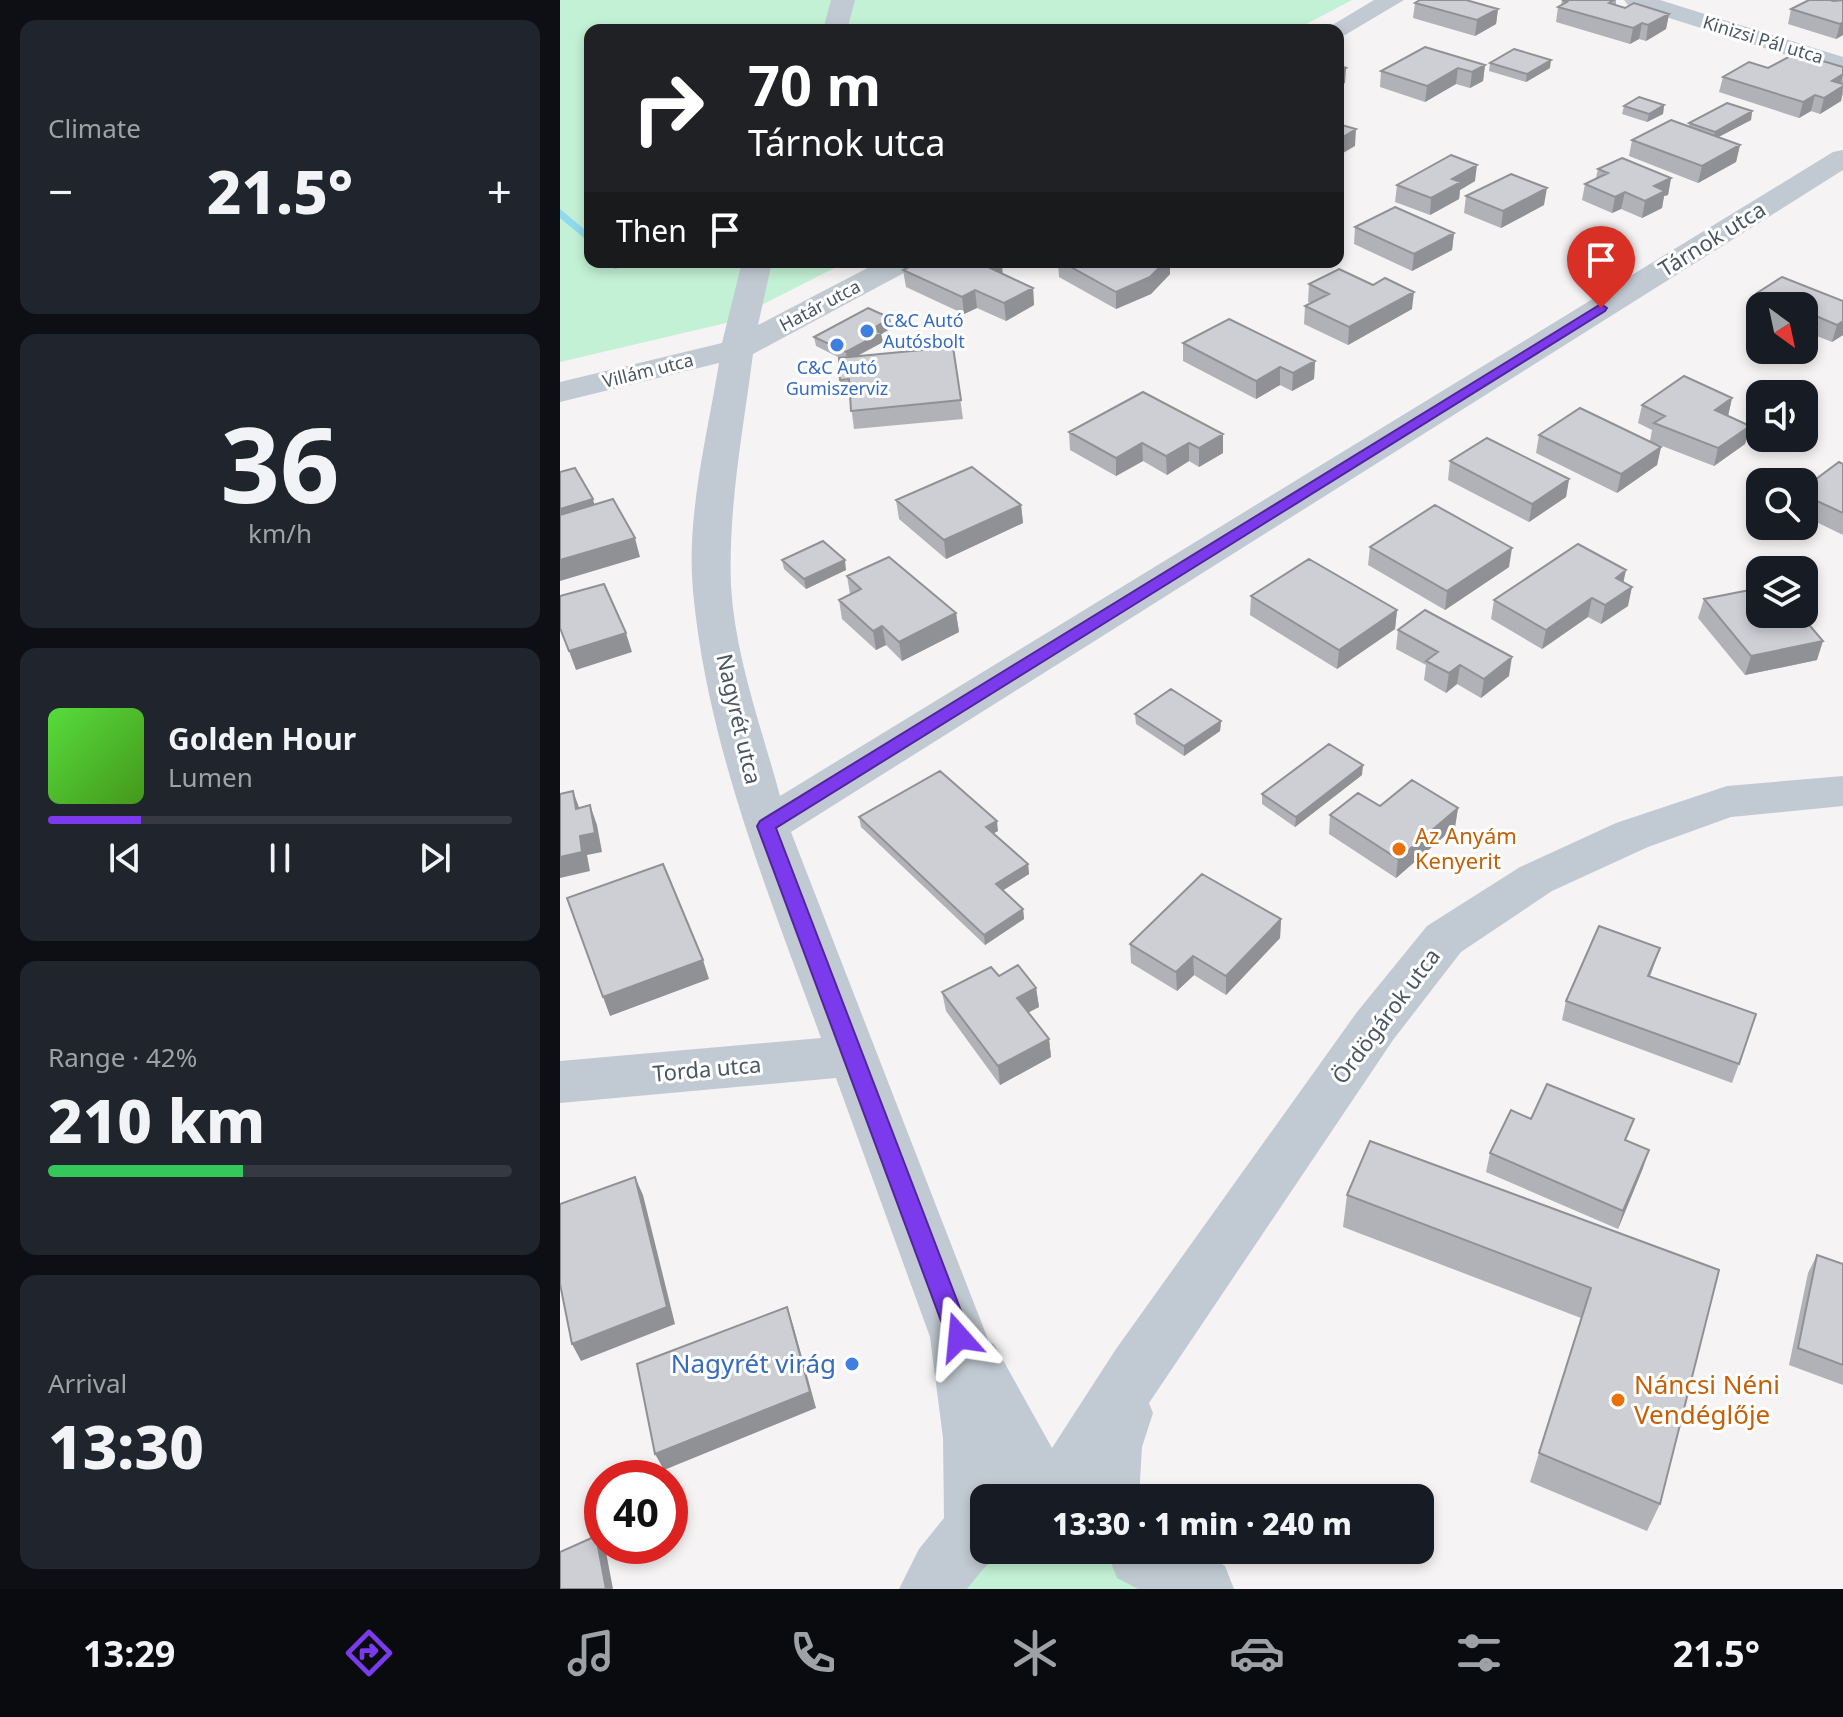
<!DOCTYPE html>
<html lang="en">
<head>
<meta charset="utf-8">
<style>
	:root { --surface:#171b24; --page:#20242c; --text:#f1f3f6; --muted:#9ea1a6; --line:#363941; --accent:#7c3aed }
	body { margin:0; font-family:"Noto Sans",sans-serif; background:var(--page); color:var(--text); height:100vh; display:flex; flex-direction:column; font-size:30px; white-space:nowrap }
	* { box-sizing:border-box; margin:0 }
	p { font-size:26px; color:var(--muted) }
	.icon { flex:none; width:44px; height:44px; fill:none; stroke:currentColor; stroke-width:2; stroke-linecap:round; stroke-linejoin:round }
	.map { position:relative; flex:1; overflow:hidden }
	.panel { display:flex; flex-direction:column; gap:20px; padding:20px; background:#0d0f14; width:560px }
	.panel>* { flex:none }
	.banner { position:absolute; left:24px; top:24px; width:760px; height:244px; border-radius:16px; box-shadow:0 4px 12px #0003; background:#202124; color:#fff; overflow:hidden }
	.needle { width:52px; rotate:147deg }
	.buttons { position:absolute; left:1186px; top:292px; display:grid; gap:16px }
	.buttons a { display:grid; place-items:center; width:72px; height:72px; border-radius:16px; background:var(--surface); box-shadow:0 4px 12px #0003; font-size:40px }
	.speed { position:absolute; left:24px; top:1460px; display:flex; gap:16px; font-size:40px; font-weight:700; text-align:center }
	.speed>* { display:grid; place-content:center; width:104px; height:104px; border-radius:50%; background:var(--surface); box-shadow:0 4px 12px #0003; line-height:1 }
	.speed .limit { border:12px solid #d22; background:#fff; color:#111 }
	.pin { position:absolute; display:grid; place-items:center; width:68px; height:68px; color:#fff; margin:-82px -34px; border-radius:50% 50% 50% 0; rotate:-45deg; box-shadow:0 0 8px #0007 }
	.pin .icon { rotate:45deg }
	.me { position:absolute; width:88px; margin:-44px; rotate:342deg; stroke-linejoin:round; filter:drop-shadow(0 0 6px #0008) }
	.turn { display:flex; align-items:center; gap:28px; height:168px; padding:0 32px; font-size:36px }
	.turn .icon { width:104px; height:104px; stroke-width:2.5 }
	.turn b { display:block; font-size:56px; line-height:68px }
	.then { display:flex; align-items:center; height:76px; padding:0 32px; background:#0003; gap:16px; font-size:30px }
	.big { font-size:60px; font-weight:800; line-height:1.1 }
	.panel .tile { flex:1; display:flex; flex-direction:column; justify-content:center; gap:12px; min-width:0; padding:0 28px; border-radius:16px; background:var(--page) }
	.panel .dial { align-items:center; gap:0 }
	.dial b { font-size:104px; line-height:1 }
	.song { display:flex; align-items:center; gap:24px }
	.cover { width:96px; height:96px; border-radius:12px; background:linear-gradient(135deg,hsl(110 70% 55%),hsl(100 70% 35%)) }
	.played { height:8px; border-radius:4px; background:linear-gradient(90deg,var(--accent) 20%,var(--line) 20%) }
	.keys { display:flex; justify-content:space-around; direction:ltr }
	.heat { display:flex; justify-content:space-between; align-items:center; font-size:44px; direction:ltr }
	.charge { height:12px; border-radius:6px; background:linear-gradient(90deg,#34c759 42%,var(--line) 0) }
	.trip { position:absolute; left:410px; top:1484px; width:464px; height:80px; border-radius:16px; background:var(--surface); box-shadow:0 4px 12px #0003; font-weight:800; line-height:80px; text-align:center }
	.menu { display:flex; height:128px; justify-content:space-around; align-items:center; background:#090b0e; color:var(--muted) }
	.menu .icon { width:56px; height:56px }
	.menu .on { color:var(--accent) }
	.menu b { font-size:36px; color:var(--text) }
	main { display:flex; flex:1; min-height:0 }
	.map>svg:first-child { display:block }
	.green { fill:#c3f1d5 }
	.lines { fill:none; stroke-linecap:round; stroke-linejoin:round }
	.stream { fill:#90daee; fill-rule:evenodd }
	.minor { fill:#c1cad2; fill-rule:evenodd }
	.wall { fill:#b0b2b7 }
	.shaded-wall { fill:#909195 }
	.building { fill:#cdcfd5; stroke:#909195; stroke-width:2 }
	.route { fill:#7c3aed; stroke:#51269a; stroke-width:2 }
	.shop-dot { fill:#3f7fe0; stroke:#fff; stroke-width:3 }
	.food-dot { fill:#e8710a; stroke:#fff; stroke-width:3 }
	.labels { text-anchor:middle; stroke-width:6; stroke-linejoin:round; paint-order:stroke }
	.far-street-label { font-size:18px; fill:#4a5661; stroke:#fff }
	.far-shop-label { font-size:18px; fill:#366cbe; stroke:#fff; text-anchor:start }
	.street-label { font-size:22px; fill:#4a5661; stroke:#fff }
	.food-label { font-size:22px; fill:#c56008; stroke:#fff; text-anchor:start }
	.near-shop-label { font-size:26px; fill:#366cbe; stroke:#fff; text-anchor:end }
	.near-food-label { font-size:26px; fill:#c56008; stroke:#fff; text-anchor:start }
</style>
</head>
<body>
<main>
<section class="panel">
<div class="tile"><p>Climate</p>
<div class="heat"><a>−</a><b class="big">21.5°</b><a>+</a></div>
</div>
<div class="tile dial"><b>36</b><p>km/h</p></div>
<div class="tile">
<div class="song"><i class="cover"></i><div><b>Golden Hour</b><p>Lumen</p></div></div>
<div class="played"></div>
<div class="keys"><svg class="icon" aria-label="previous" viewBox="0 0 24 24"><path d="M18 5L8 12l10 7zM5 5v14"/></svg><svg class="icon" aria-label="pause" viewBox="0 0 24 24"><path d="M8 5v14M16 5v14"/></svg><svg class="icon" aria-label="next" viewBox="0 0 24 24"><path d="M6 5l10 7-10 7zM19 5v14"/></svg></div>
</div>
<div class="tile"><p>Range · 42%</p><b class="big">210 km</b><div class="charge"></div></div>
<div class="tile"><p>Arrival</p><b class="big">13:30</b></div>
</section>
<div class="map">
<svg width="1283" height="1589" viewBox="0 0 1283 1589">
	<rect width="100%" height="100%" fill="#f5f3f3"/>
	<path class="green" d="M0 0H792L735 30H30V262H286L166 323 0 362Z
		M424 1550H576L588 1589H371Z"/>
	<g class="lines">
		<path class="stream" d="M0 209 30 234V243L0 218Z
			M48 262H59L64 267 54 269Z"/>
		<path class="minor" d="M271 0H295L287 30H263Z
			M814 0H844L785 35 778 37V30H764Z
			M1064 0H1100L1283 57V73L1068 5Z
			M1283 150V170L231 832 429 1342 434 1344 492 1448 556 1349 797 1012 867 926 960 867 1056 823 1167 786 1283 776V806L1171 817 1088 847 992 891 901 952 833 1040 589 1403 593 1413 582 1447 579 1498H454L448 1490V1498H424V1550H445L423 1569 407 1589H339L359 1549 384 1518 383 1438 370 1337 276 1078 0 1103V1061L261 1038C209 895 147 745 133 591 126 516 147 437 159 363L0 402V382L162 343 182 262H212L198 325 319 262H357L353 268 193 354C183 431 168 508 171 586 175 657 202 729 220 796L1273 152Z
			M550 1550H635L665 1566 674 1589H578L557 1578 548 1555Z"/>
	</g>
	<path class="wall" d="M1002 0H1056V5L1065 8 1109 14 1106 29 1086 41 1079 39 1070 44 996 22 998 7 1001 5Z
		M1283 0V35L1276 39 1228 24 1231 9Z
		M855 3 938 9 936 24 915 36 853 18Z
		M930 63 990 68 966 82 929 71Z
		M925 65 923 81 910 88 896 84 865 102 820 87 821 71Z
		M1283 67V94L1281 101 1260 114 1251 111 1239 118 1159 92 1163 77 1208 68Z
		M1104 105 1103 114 1087 122 1062 114 1064 106Z
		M1192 111 1191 120 1158 137 1180 145 1176 162 1138 183 1069 156 1072 140 1129 127V123Z
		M1038 169 1111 178 1108 195 1104 196 1102 208 1082 218 1061 209 1052 213 1022 200 1025 184 1036 178Z
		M915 181 900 190 899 199 870 215 835 202 837 185Z
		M906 196 984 205 941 228 904 213Z
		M795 227 894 233 892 250 852 271 794 244Z
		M498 262H610V274L591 294 556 309 499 277Z
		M343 270 443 274 473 288 474 305 446 321 417 308 404 314 346 287Z
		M749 284 852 309 788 345 744 324 745 306 751 303 748 302Z
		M1197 293 1283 301V335L1272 342 1244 331 1200 306V331L1188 326Z
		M332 328 321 334 323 342 296 357 393 347 403 419 294 429 290 398H283L280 380V358L256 346 254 337Z
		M623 343 755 361 754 379 732 391 720 385 696 399 623 361Z
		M1172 398 1168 416 1190 426 1185 444 1154 466 1097 444 1101 447 1097 465 1057 493 976 453 979 435 1090 441 1092 430 1078 423 1082 405Z
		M509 432 663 434V453L639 467 629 461 607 475 583 461 556 476 510 450Z
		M890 461 1009 479 1006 497 969 522 888 480Z
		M1283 464V535L1244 516V488Z
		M336 500 461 505 463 523 386 559 339 519Z
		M810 547 949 567 885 610 808 565Z
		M222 560 286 570 246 589 224 569Z
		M287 576 396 613 399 632 342 661 326 645 316 650 282 619 279 600 290 594Z
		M1064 582 1068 606 1041 624 1028 617 982 649 931 619 934 600Z
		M691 596 837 610 835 629 777 669 690 615Z
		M1144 599 1257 660 1185 675 1138 618Z
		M838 630 949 676 921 698 897 684 886 693 864 680 866 665 836 649Z
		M575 714 661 721 660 731 624 756 576 724Z
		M802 775 735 827 702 804V794Z
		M820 806 898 808 895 827 836 878 769 834 770 815Z
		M299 817 438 831 433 833 468 864 469 874 443 890 463 909 464 919 425 945 301 827Z
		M721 919 720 938 666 995 634 975 617 991 571 963 570 944Z
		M1100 948 1090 977 1179 1064 1172 1083 1002 1020 1006 1001Z
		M439 976 476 988 479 1007 468 1012 489 1039 491 1057 440 1085 386 1011 382 992Z
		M971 1119 1067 1141 1083 1168 1058 1229 926 1172 930 1153Z
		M787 1195 1159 1270 1100 1504 1087 1531 970 1482 1021 1318 783 1227Z
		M1257 1255 1283 1264V1385L1229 1365 1248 1273Z"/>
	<path class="shaded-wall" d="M938 9 936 24 915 36 917 20Z
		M1109 14 1106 29 1086 41 1088 25Z
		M1283 22V35L1276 39 1280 24Z
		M1082 23 1079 39 1070 44 1073 28Z
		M991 60 990 68 966 82 967 74Z
		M925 65 923 81 910 88 912 72Z
		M786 68 785 83 781 85V93L778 95V72Z
		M898 68 896 84 865 102 867 86Z
		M1283 74 1279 89 1283 86 1281 101 1260 114 1264 98 1272 81Z
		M1255 95 1251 111 1239 118 1243 102Z
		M1104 105 1103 114 1087 122 1089 114Z
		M1192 111 1191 120 1153 140 1155 132Z
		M796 129 795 146 778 156V140Z
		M1180 145 1176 162 1138 183 1142 166Z
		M917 165 915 181 900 190 899 199 870 215 871 198 892 179Z
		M1111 178 1108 195 1104 196 1102 208 1082 218 1085 201 1094 186Z
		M987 188 984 205 941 228 943 211Z
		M1065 192 1061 209 1052 213 1055 197Z
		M894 233 892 250 852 271 854 254Z
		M442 262 443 280 430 268Z
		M605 262H610V274L591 294 556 309V292Z
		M473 288 474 305 446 321 444 303Z
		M415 290 417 308 404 314 402 297Z
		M854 292 852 309 788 345 789 327Z
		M1249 313 1244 331V317Z
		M330 318 332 328 321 334 323 342 287 361 286 352 312 329Z
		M1283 321V335L1272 342 1277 325Z
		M755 361 754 379 732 391 733 373Z
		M720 367V385L696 399V381Z
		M1172 398 1168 416 1155 410Z
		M1190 426 1185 444 1154 466 1158 448Z
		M663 434V453L639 467V448Z
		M582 443 583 461 556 476V458Z
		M629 443V461L607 475 606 456Z
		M1101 447 1097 465 1057 493 1061 474Z
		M1009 479 1006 497 969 522 972 504Z
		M33 499 38 518 0 530V509Z
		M461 505 463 523 386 559 384 540Z
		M75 538 80 557 0 581V560Z
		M952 548 949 567 885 610 887 591Z
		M285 560 286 570 246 589 244 579Z
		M1066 570 1062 589 1056 578Z
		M1072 587 1068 606 1041 624 1045 605Z
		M1032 598 1028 617 982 649 986 630Z
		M837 610 835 629 777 669 779 650Z
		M396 613 399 632 342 661 339 642Z
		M322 626 326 645 316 650 313 631Z
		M66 633 72 652 16 670 9 651Z
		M1263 641 1257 660 1185 675 1191 656Z
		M952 657 949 676 921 698 924 679Z
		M900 665 897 684 886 693 889 673Z
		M661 721 660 731 624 756V746Z
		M803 765 802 775 735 827 736 817Z
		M13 791 20 810 16 809Z
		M30 805 37 825 42 852 27 855 30 871 0 878V857L20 836Z
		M898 808 895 827 836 878 838 859Z
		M437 821 438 831 427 837 426 827Z
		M468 864 469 874 437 894 436 884Z
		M463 909 464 919 425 945 424 935Z
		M721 919 720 938 666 995V976Z
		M633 956 634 975 617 991 616 972Z
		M143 960 149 979 50 1016 43 997Z
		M476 988 479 1007 460 1017 457 998Z
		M489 1039 491 1057 440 1085 438 1066Z
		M1089 1150 1083 1168 1058 1229 1063 1211Z
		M75 1177 83 1195 115 1324 21 1361 12 1344Z
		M227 1307 233 1325 256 1408 104 1470 95 1454Z
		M36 1536 46 1552 53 1589H46Z"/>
	<path class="building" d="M860 0H906L938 9 917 20 855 3Z
		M1002 0H1054L1049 3 1065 8 1074 3 1109 14 1088 25 1082 23 1073 28 998 7 1007 2Z
		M1249 0H1270L1274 1 1283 0V22L1280 24 1231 9Z
		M865 47 925 65 912 72 898 68 867 86 821 71Z
		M954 49 991 60 967 74 930 63Z
		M1236 53 1283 67V74L1272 81 1283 84V86L1264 98 1255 95 1243 102 1163 77 1189 62 1208 68Z
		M778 65 786 68 778 72Z
		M1079 97 1104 105 1089 114 1064 106Z
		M1167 103 1192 111 1155 132 1129 123Z
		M1111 120 1180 145 1142 166 1072 140Z
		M778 124 796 129 778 140Z
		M891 155 917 165 892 179 901 182 871 198 837 185Z
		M1062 158 1111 178 1094 186 1105 191 1085 201 1065 192 1055 197 1025 184 1048 173 1038 169Z
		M951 174 987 188 943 211 906 196Z
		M835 207 894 233 854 254 795 227Z
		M359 262H441L430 268 473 288 444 303 415 290 402 297 343 270Z
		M502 262H605L590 277 556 292Z
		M779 269 813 285 825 278 854 292 789 327 745 306 769 294 749 284Z
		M1222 277 1283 301V321L1277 325 1249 313 1244 317V306H1200V311L1192 308 1209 298 1197 293Z
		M308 308 330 318 312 329 321 333 286 352 254 337Z
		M669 319 755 361 733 373 720 367 696 381 623 343Z
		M393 347 401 400 291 411 289 379 280 380 279 358Z
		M1124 376 1172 398 1155 410 1190 426 1158 448 1094 423 1105 416 1082 405Z
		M583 392 663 434 639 448 629 443 606 456 582 443 556 458 509 432Z
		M1020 408 1101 447 1061 474 979 435Z
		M927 438 1009 479 972 504 890 461Z
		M1279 462 1283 464V513L1244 495V488Z
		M412 467 461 505 384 540 336 500Z
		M15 468 33 499 0 509V472Z
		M53 499 75 538 0 560V515Z
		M875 505 952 548 887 591 810 547Z
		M263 541 285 560 244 579 222 560Z
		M1018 544 1066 570 1056 578 1072 587 1045 605 1032 598 986 630 934 600Z
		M329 557 396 613 339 642 322 626 313 631 279 600 301 589 287 576Z
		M749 559 837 610 779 650 691 596Z
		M44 584 66 633 9 651 0 628V596Z
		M1200 588V614H1240L1263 641 1191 656 1144 599Z
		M865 610 952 657 924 679 900 665 889 673 866 661 878 652 838 630Z
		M611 689 661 721 624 746 575 714Z
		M769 744 803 765 736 817 702 794Z
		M380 771 437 821 426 827 468 864 436 884 463 909 424 935 299 817Z
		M852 780 898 808 838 859 770 815 798 793 820 806Z
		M13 791 16 809 30 805 35 833 20 836 22 852 0 857V794Z
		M103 864 143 960 43 997 7 898Z
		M642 874 721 919 666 976 633 956 616 972 570 944Z
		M1039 926 1100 948 1088 976 1196 1014 1179 1064 1006 1001Z
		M458 965 476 988 457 998 489 1039 438 1066 382 992 431 967 439 976Z
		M987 1084 1074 1119 1065 1140 1089 1150 1063 1211 930 1153 951 1110 971 1119Z
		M810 1141 1159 1270 1100 1504 979 1453 1031 1288 787 1195Z
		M75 1177 107 1307 12 1344 0 1284V1204Z
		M1257 1255 1283 1264V1365L1238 1348Z
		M227 1307 250 1392 95 1454 77 1364Z
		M36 1536 46 1589H0V1552Z"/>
	<path class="route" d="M1041 304 1047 308 1045 311 216 828 411 1337 408 1345 399 1348 390 1345 197 826 200 821Z"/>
	<g class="shop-dot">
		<circle cx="307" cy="331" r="8"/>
		<circle cx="277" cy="345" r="8"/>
		<circle cx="292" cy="1364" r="8"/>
	</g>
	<g class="food-dot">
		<circle cx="839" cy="849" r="8"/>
		<circle cx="1058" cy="1400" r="8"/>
	</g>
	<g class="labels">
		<g class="far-street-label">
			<text transform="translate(1203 40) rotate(17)" y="6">Kinizsi Pál utca</text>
			<text transform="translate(260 306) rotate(-28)" y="6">Határ utca</text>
			<text transform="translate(88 371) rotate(-14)" y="6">Villám utca</text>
		</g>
		<g class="far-shop-label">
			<text x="323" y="327">C&amp;C Autó<tspan x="323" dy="21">Autósbolt</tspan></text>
			<text x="277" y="374" text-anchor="middle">C&amp;C Autó<tspan x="277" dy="21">Gumiszerviz</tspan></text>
		</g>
		<g class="street-label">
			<text transform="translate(1152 239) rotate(-32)" y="8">Tárnok utca</text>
			<text transform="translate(179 719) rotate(77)" y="8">Nagyrét utca</text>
			<text transform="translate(826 1016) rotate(-53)" y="8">Ördögárok utca</text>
			<text transform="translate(147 1069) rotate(-5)" y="8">Torda utca</text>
		</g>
		<g class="food-label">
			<text x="855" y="844">Az Anyám<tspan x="855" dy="25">Kenyerit</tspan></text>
		</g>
		<g class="near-shop-label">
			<text x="276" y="1373">Nagyrét virág</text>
		</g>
		<g class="near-food-label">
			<text x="1074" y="1394">Náncsi Néni<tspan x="1074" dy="30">Vendéglője</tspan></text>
		</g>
	</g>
</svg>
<div class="buttons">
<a><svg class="needle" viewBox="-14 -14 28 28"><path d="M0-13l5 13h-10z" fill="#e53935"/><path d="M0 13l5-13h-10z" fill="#9ea1a6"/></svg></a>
<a><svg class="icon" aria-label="sound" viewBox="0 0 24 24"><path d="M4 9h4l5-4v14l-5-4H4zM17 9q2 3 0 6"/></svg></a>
<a><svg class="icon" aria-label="search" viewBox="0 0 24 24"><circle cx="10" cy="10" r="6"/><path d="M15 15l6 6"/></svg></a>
<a><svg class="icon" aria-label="layers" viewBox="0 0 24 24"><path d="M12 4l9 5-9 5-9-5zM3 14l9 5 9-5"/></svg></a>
</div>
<div class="speed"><div class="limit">40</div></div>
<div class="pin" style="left:1041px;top:308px;background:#d93025"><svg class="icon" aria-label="arrive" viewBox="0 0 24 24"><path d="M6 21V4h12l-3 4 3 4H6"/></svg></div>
<svg class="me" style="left:399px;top:1337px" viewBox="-20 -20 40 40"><path d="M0-17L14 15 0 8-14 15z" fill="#7c3aed" stroke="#fff" stroke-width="4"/></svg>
<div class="trip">13:30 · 1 min · 240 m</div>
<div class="banner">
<div class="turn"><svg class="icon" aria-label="right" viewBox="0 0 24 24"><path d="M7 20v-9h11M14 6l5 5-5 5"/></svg><div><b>70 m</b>Tárnok utca</div></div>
<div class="then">Then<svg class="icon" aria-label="arrive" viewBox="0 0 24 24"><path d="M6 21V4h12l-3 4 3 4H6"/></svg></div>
</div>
</div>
</main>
<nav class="menu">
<b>13:29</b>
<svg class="icon on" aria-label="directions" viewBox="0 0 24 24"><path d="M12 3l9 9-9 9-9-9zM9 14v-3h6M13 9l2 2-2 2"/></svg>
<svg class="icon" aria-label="music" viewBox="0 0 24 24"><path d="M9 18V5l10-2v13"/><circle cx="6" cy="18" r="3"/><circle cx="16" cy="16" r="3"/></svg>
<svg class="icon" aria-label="phone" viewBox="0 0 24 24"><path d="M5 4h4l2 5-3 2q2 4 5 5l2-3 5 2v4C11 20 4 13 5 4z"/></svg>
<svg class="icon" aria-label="climate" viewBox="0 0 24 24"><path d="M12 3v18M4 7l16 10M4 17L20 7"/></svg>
<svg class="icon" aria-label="car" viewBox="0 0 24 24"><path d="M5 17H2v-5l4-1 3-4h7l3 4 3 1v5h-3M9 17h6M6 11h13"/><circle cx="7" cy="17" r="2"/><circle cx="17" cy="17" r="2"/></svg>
<svg class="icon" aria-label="filters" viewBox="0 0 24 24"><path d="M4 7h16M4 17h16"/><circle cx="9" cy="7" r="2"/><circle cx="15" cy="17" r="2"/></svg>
<b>21.5°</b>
</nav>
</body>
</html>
